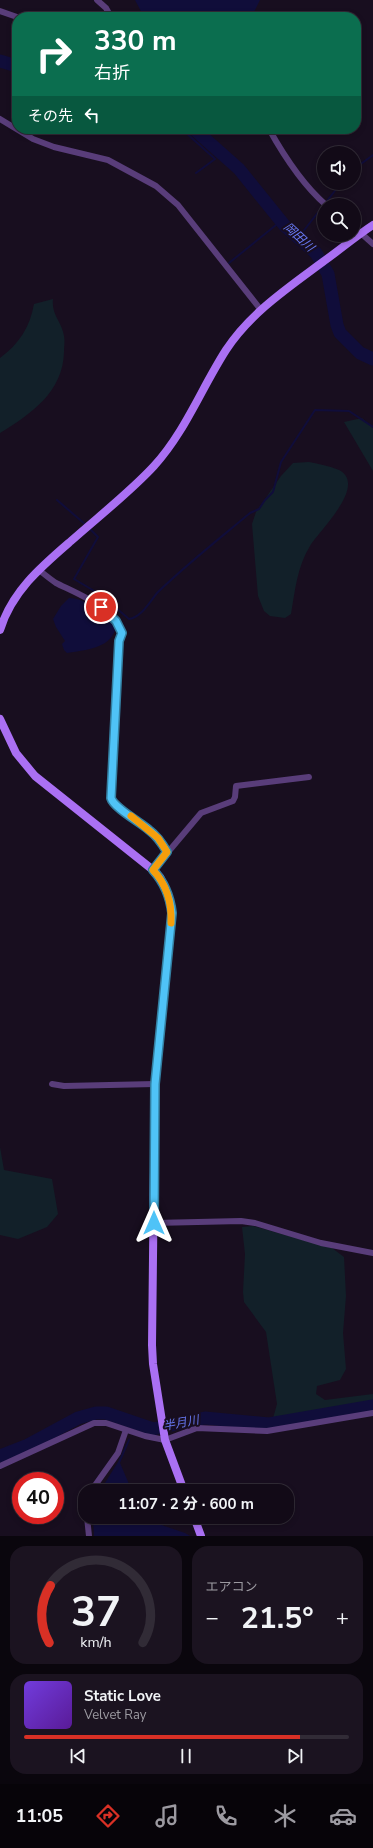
<!DOCTYPE html>
<html lang="ja">
<head>
<meta charset="utf-8">
<style>
	:root { --surface:#120a17; --page:#1b1320; --text:#f1f3f6; --muted:#9c9aa1; --line:#312b36; --accent:#d93025 }
	body { margin:0; font-family:"Nunito Sans","Noto Sans JP",sans-serif; background:var(--page); color:var(--text); height:100vh; display:flex; flex-direction:column; font-size:15px; white-space:nowrap }
	* { box-sizing:border-box; margin:0 }
	p { font-size:13px; color:var(--muted) }
	.icon { flex:none; width:22px; height:22px; fill:none; stroke:currentColor; stroke-width:2; stroke-linecap:round; stroke-linejoin:round }
	.map { position:relative; height:1536px; overflow:hidden }
	.panel { display:flex; flex-direction:column; gap:10px; padding:10px; background:#0a060d; flex:1 }
	.panel>* { flex:none }
	.guide { position:absolute; left:12px; top:12px; width:349px; height:122px; border-radius:16px; box-shadow:0 2px 6px #0003,0 0 0 1px var(--line); background:#0b6e4f; color:#fff; overflow:hidden }
	.fabs { position:absolute; left:317px; top:146px; display:grid; gap:8px }
	.fabs a { display:grid; place-items:center; width:44px; height:44px; border-radius:50%; background:var(--surface); box-shadow:0 2px 6px #0003,0 0 0 1px var(--line); font-size:20px }
	.speed { position:absolute; left:12px; top:1472px; display:flex; gap:8px; font-size:20px; font-weight:700; text-align:center }
	.speed>* { display:grid; place-content:center; width:52px; height:52px; border-radius:50%; background:var(--surface); box-shadow:0 2px 6px #0003,0 0 0 1px var(--line); line-height:1 }
	.speed .limit { border:6px solid #d22; background:#fff; color:#111 }
	.pin { position:absolute; display:grid; place-items:center; width:34px; height:34px; color:#fff; margin:-17px; border:2px solid #fff; border-radius:50%; box-shadow:0 1px 4px #0007 }
	.me { position:absolute; width:44px; margin:-22px; rotate:0deg; stroke-linejoin:round; filter:drop-shadow(0 0 3px #0008) }
	.turn { display:flex; align-items:center; gap:14px; height:84px; padding:0 16px; font-size:18px }
	.turn .icon { width:52px; height:52px; stroke-width:2.5 }
	.turn b { display:block; font-size:28px; line-height:34px }
	.then { display:flex; align-items:center; height:38px; padding:0 16px; background:#0003; gap:8px; font-size:15px }
	.big { font-size:30px; font-weight:700; line-height:1.1 }
	.panel .card { flex:1; display:flex; flex-direction:column; justify-content:center; gap:6px; min-width:0; padding:0 14px; border-radius:16px; background:var(--page) }
	.panel .dial { align-items:center; gap:0 }
	.dial svg { height:104px; overflow:visible; fill:none; stroke:var(--line); stroke-width:7; stroke-linecap:round; text-anchor:middle }
	.dial text { fill:var(--text); stroke:none }
	.song { display:flex; align-items:center; gap:12px }
	.cover { width:48px; height:48px; border-radius:6px; background:linear-gradient(135deg,hsl(260 70% 55%),hsl(270 70% 35%)) }
	.played { height:4px; border-radius:2px; background:linear-gradient(90deg,var(--accent) 85%,var(--line) 85%) }
	.keys { display:flex; justify-content:space-around; direction:ltr }
	.heat { display:flex; justify-content:space-between; align-items:center; font-size:22px; direction:ltr }
	.panel .tiles { flex:1; display:grid; gap:10px; grid-template-columns:1fr 1fr }
	.card:last-child { grid-column:span 2 }
	.trip { position:absolute; left:78px; top:1484px; width:216px; height:40px; border-radius:16px; background:var(--surface); box-shadow:0 2px 6px #0003,0 0 0 1px var(--line); font-weight:700; line-height:40px; text-align:center }
	.tabs { display:flex; height:64px; justify-content:space-around; align-items:center; background:#070409; color:var(--muted) }
	.tabs .icon { width:28px; height:28px }
	.tabs .on { color:var(--accent) }
	.tabs b { font-size:18px; color:var(--text) }
	.map>svg:first-child { display:block }
	.green { fill:#122029 }
	.water { fill:#100d3a }
	.lines { fill:none; stroke-linecap:round; stroke-linejoin:round }
	.stream { stroke:#100d3a; stroke-width:2 }
	.river { stroke:#100d3a; stroke-width:13 }
	.street { stroke:#593d7a; stroke-width:6 }
	.secondary { stroke:#aa70f3; stroke-width:8 }
	.route-casing { stroke:#337fa1; stroke-width:10 }
	.route { stroke:#4fc3f7; stroke-width:7 }
	.slow { stroke:#f59e0b; stroke-width:7 }
	.labels { text-anchor:middle; stroke-width:4; stroke-linejoin:round; paint-order:stroke }
	.water-label { font-size:12px; font-style:italic; fill:#6778f2; stroke:#180e1f }
</style>
</head>
<body>
<div class="map">
<svg width="373" height="1536" viewBox="0 0 373 1536">
	<rect width="100%" height="100%" fill="#180e1f"/>
	<path class="green" d="M53 299C51 315 62 322 64 336 65 341 64 347 64 352 63 392 31 414 0 433V358C19 344 30 327 34 304Z
		M362 418 373 428V471L344 422Z
		M309 462C319 464 329 466 339 470 368 485 319 531 310 546 297 567 295 591 291 614L285 618 270 616 264 611 258 596 252 524 256 512 281 476 293 463Z
		M0 1147 4 1170 52 1179 58 1214 47 1227 18 1239 0 1235Z
		M253 1226 332 1248 344 1257 346 1296 343 1333 346 1369 340 1380 317 1386 316 1394 325 1400 373 1394V1402L272 1422 277 1404 266 1332 244 1302 243 1292 245 1254 242 1227Z"/>
	<path class="water" d="M135 0H260L254 12 230 17H144Z
		M69 598C83 597 111 616 115 630 109 649 84 650 67 653L64 650 62 644 65 641 56 627 53 619 61 606Z
		M129 1438 130 1440 120 1463 132 1491H100L118 1462Z
		M93 1517H144L147 1520 185 1533 190 1536H94Z"/>
	<g class="lines">
		<path class="stream" d="M186 129 184 131 215 159 196 173
			M354 169 373 155
			M298 238 341 183
			M229 263 281 221
			M57 500 86 525
			M89 528 98 537 74 579 101 595 129 619C142 617 150 601 158 592 187 564 219 539 250 513L259 509 265 500 273 492 281 462 315 410 349 411 373 427"/>
		<path class="river" d="M0 61 17 66
			M194 129 239 169 285 226 316 253 328 274 337 325 340 333 360 353 373 359
			M0 1456 28 1445 78 1418 96 1413H106L153 1429 205 1418 269 1424 373 1406"/>
		<path class="street" d="M97 0 106 8 111 17
			M0 11 17 17
			M0 119 33 139 54 147 108 160 156 186 178 205 261 310
			M269 129C284 156 303 185 326 205
			M354 227 373 244
			M39 570C44 574 50 579 56 583 73 592 132 614 119 641L111 798C114 808 149 827 159 838 162 842 164 847 167 852
			M153 870 201 813 233 801 235 797 236 786 309 777
			M52 1084 64 1086 155 1084
			M154 1223 241 1221 255 1223 321 1243 373 1253
			M0 1466 94 1423H106L145 1436 165 1440 197 1428 267 1431 373 1413
			M91 1491 118 1453 126 1430
			M87 1517 89 1536"/>
		<path class="secondary" d="M0 630C12 591 42 566 71 541 99 516 129 493 154 466 185 432 201 389 226 350 250 313 289 287 324 261 341 249 356 236 373 225
			M0 719 16 753 35 776 153 870 160 877 168 894 172 913 155 1084 152 1345 153 1364 165 1440 184 1491
			M194 1517 201 1536"/>
	</g>
	<g class="lines">
		<g class="route-casing">
			<path id="route" d="M101 607 116 621 122 633 119 641 111 798C114 808 140 822 149 830 157 836 162 843 167 852L153 870C165 883 170 896 172 913L155 1084 154 1223"/>
		</g>
		<use href="#route" class="route"/>
		<path class="slow" d="M131 816 158 838 167 852 153 870C167 885 172 902 171 923"/>
	</g>
	<g class="labels">
		<g class="water-label">
			<text transform="translate(299 237) rotate(43)" y="4">岡田川</text>
			<text transform="translate(181 1423) rotate(-11)" y="4">半月川</text>
		</g>
	</g>
</svg>
<div class="fabs">
<a><svg class="icon" aria-label="sound" viewBox="0 0 24 24"><path d="M4 9h4l5-4v14l-5-4H4zM17 9q2 3 0 6"/></svg></a>
<a><svg class="icon" aria-label="search" viewBox="0 0 24 24"><circle cx="10" cy="10" r="6"/><path d="M15 15l6 6"/></svg></a>
</div>
<div class="speed"><div class="limit">40</div></div>
<div class="pin" style="left:101px;top:607px;background:#d93025"><svg class="icon" aria-label="arrive" viewBox="0 0 24 24"><path d="M6 21V4h12l-3 4 3 4H6"/></svg></div>
<svg class="me" style="left:154px;top:1223px" viewBox="-20 -20 40 40"><path d="M0-17L14 15 0 8-14 15z" fill="#4fc3f7" stroke="#fff" stroke-width="4"/></svg>
<div class="trip">11:07 · 2 分 · 600 m</div>
<div class="guide">
<div class="turn"><svg class="icon" aria-label="right" viewBox="0 0 24 24"><path d="M7 20v-9h11M14 6l5 5-5 5"/></svg><div><b>330 m</b>右折</div></div>
<div class="then">その先<svg class="icon" aria-label="left" viewBox="0 0 24 24"><path d="M17 20v-9H6M10 6l-5 5 5 5"/></svg></div>
</div>
</div>
<section class="panel">
<div class="tiles">
<div class="card dial"><svg viewBox="0 0 100 80">
<path d="M14 69A42 42 0 1 1 86 69"/>
<path d="M14 69A42 42 0 0 1 15 25" stroke="#d93025"/>
<text x="50" y="56" font-size="32" font-weight="700">37</text>
<text x="50" y="72" font-size="11">km/h</text>
</svg></div>
<div class="card"><p>エアコン</p>
<div class="heat"><a>−</a><b class="big">21.5°</b><a>+</a></div>
</div>
<div class="card">
<div class="song"><i class="cover"></i><div><b>Static Love</b><p>Velvet Ray</p></div></div>
<div class="played"></div>
<div class="keys"><svg class="icon" aria-label="previous" viewBox="0 0 24 24"><path d="M18 5L8 12l10 7zM5 5v14"/></svg><svg class="icon" aria-label="pause" viewBox="0 0 24 24"><path d="M8 5v14M16 5v14"/></svg><svg class="icon" aria-label="next" viewBox="0 0 24 24"><path d="M6 5l10 7-10 7zM19 5v14"/></svg></div>
</div>
</div>
</section>
<nav class="tabs">
<b>11:05</b>
<svg class="icon on" aria-label="directions" viewBox="0 0 24 24"><path d="M12 3l9 9-9 9-9-9zM9 14v-3h6M13 9l2 2-2 2"/></svg>
<svg class="icon" aria-label="music" viewBox="0 0 24 24"><path d="M9 18V5l10-2v13"/><circle cx="6" cy="18" r="3"/><circle cx="16" cy="16" r="3"/></svg>
<svg class="icon" aria-label="phone" viewBox="0 0 24 24"><path d="M5 4h4l2 5-3 2q2 4 5 5l2-3 5 2v4C11 20 4 13 5 4z"/></svg>
<svg class="icon" aria-label="climate" viewBox="0 0 24 24"><path d="M12 3v18M4 7l16 10M4 17L20 7"/></svg>
<svg class="icon" aria-label="car" viewBox="0 0 24 24"><path d="M5 17H2v-5l4-1 3-4h7l3 4 3 1v5h-3M9 17h6M6 11h13"/><circle cx="7" cy="17" r="2"/><circle cx="17" cy="17" r="2"/></svg>
</nav>
</body>
</html>
